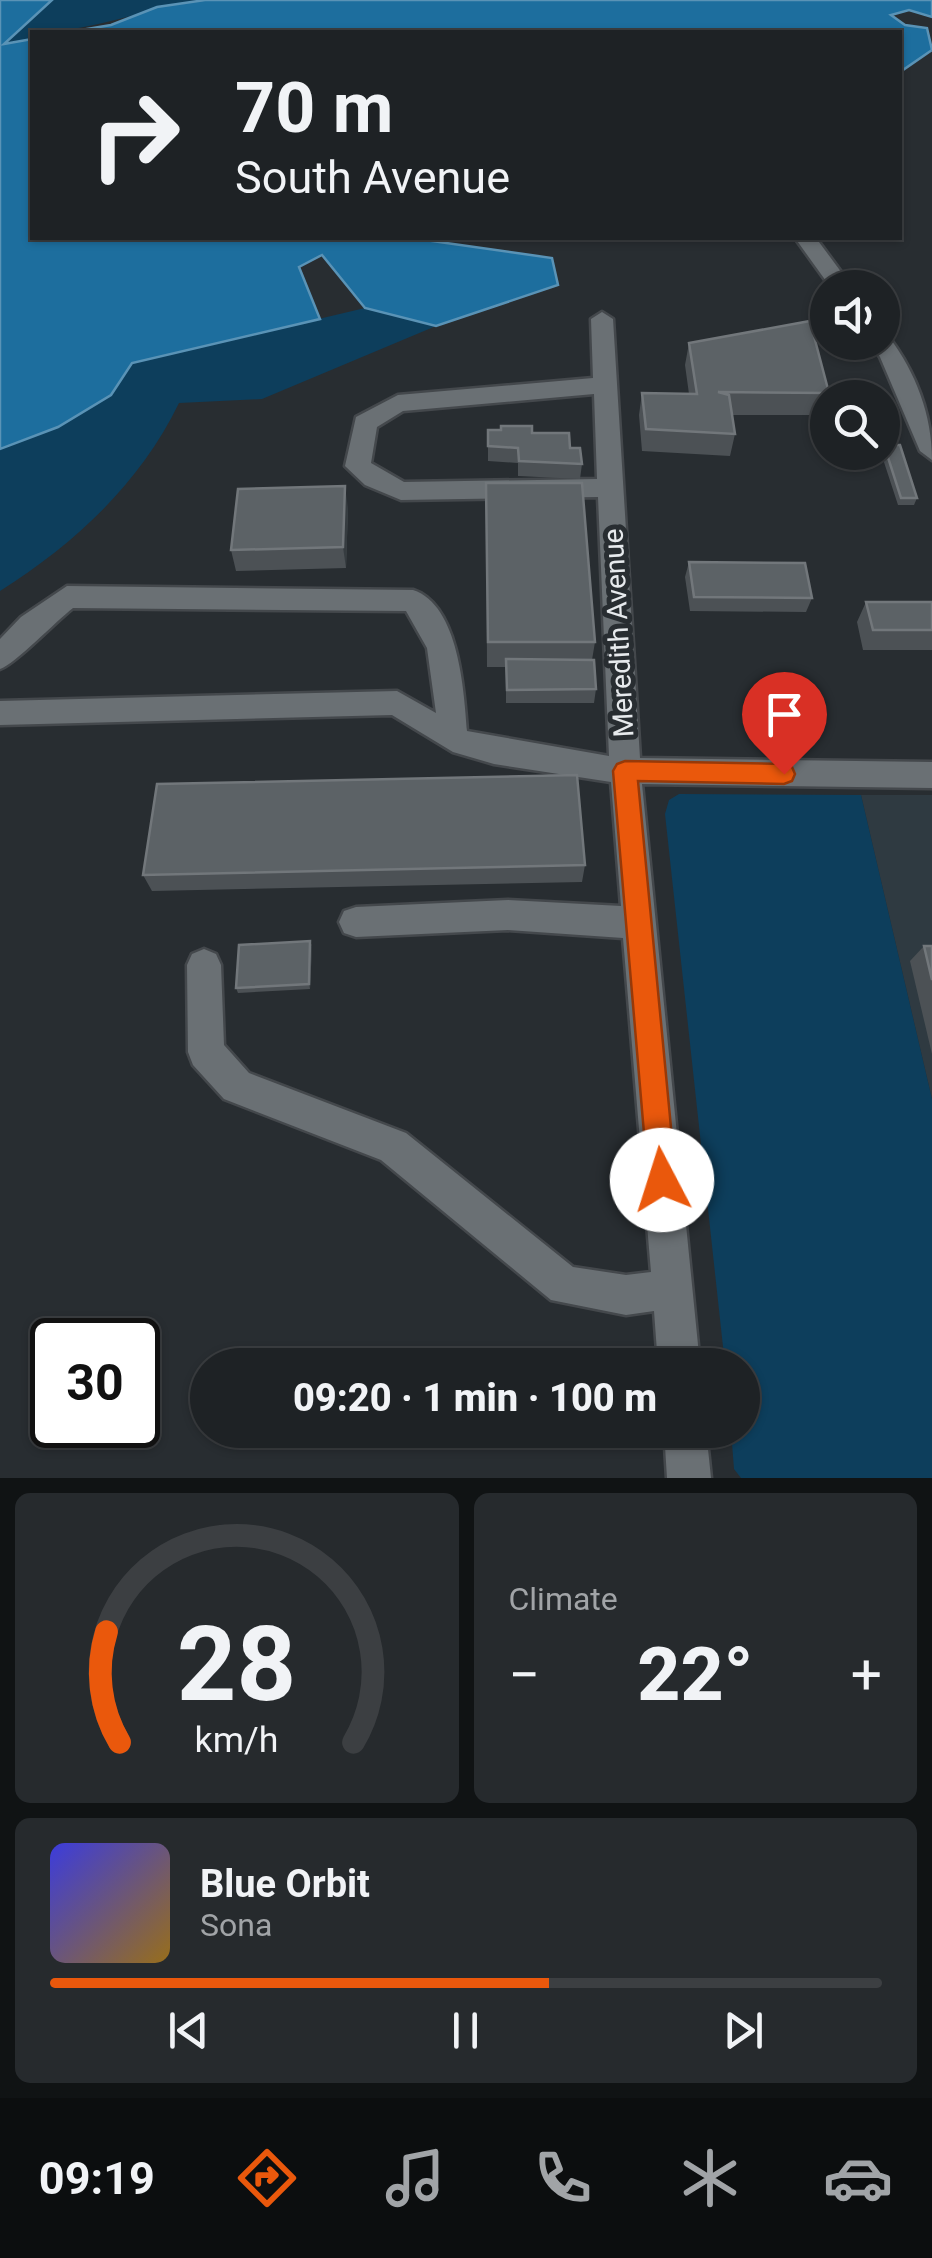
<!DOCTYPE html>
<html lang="en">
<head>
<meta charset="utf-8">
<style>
	:root { --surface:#1e2225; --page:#262a2d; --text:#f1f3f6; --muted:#a1a4a7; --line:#3c3f42; --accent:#ea580c }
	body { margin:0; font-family:Roboto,sans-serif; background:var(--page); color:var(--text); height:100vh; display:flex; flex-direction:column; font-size:38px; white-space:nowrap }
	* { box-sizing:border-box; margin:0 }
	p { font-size:32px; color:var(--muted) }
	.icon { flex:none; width:55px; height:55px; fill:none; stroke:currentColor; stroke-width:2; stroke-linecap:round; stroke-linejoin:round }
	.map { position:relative; height:1478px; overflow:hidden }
	.panel { display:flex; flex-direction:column; gap:15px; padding:15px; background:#101314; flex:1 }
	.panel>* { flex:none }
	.guide { position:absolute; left:30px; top:30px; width:872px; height:210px; border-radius:0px; box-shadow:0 2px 8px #0004,0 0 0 2px var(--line); background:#1e2225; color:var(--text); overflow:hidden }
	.buttons { position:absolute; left:810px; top:270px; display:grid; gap:20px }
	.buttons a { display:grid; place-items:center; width:90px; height:90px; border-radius:50%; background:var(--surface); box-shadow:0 2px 8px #0004,0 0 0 2px var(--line); font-size:50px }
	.speed { position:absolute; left:30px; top:1318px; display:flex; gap:20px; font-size:50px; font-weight:700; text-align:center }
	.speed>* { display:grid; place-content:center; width:130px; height:130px; border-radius:50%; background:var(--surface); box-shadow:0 2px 8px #0004,0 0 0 2px var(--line); line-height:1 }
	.speed .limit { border:5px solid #111; border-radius:15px; background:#fff; color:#111 }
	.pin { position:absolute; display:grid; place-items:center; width:85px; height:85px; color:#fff; margin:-102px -42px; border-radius:50% 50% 50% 0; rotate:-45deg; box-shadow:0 0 10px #0007 }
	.pin .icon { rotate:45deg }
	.me { position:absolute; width:110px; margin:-55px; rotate:355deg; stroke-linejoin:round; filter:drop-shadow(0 0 8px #0008) }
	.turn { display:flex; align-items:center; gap:35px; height:210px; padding:0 40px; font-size:45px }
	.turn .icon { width:130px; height:130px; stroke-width:2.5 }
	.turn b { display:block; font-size:70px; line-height:85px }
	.big { font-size:75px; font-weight:800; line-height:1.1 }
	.panel .card { flex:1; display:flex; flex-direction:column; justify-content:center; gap:15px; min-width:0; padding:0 35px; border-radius:15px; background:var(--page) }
	.panel .dial { align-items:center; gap:0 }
	.dial svg { height:260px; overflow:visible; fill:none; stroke:var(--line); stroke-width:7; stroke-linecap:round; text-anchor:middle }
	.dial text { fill:var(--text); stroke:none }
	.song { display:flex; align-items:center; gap:30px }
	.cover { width:120px; height:120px; border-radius:15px; background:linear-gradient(135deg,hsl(240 70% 55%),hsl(40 70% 35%)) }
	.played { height:10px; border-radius:5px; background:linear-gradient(90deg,var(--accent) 60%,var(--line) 60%) }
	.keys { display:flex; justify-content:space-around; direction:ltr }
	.heat { display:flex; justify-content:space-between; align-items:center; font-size:55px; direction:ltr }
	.panel .tiles { flex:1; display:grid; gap:15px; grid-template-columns:1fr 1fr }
	.card:last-child { grid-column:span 2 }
	.trip { position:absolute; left:190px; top:1348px; width:570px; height:100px; border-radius:50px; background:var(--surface); box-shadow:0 2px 8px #0004,0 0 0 2px var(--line); font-weight:800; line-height:100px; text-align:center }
	.menu { display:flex; height:160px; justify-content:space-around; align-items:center; background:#0c0e0f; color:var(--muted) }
	.menu .icon { width:70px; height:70px }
	.menu .selected { color:var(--accent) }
	.menu b { font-size:45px; color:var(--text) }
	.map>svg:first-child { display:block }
	.built { fill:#2f3a41 }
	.green { fill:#0d3e5c }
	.water { fill:#1d6e9e; stroke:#5a93b6; stroke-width:2.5 }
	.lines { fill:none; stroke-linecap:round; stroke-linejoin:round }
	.minor-casing { stroke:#44484c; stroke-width:5 }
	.minor { fill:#6a7074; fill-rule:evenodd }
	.wall { fill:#4c5155 }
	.shaded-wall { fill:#363c40 }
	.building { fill:#5c6266; stroke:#72777b; stroke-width:2.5 }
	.route { fill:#ea580c; stroke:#983908; stroke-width:2.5 }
	.labels { text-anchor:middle; stroke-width:10; stroke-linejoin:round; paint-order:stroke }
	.street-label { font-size:28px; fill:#e7eaed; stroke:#282d31 }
</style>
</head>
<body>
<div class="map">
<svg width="932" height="1478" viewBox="0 0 932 1478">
	<rect width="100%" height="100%" fill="#282d31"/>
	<path class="built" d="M861 795H932V1099Z"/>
	<path class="green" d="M52 0H205C144 8 95 32 32 32V39L2 45Z
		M365 308 436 326 262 399 179 403C140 483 76 543 0 591V449L58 427 111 395 132 363Z
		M679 794 861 795 932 1099V1478H741L734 1469 731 1430H742V1365H725L665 814 669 800Z"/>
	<path class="water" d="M0 0H52L4 44 32 39V238H411L552 258 558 285 436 326 365 308 322 255 299 267 320 319 132 363 111 395 58 427 0 449Z
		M205 0H932V17L909 10 891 15 905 25 927 28 932 50 900 72V32H69L111 25 157 7Z"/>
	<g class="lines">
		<g class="minor-casing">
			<path id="minor" d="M795 238H816L853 288H831Z
				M602 312 613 319 640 758 932 762V788L642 784 700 1365H658L654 1311 626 1315 551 1300 381 1160 224 1099 193 1065 188 1052 187 965 192 954 204 949 216 954 221 965 224 1045 249 1073 406 1133 573 1267 626 1275 651 1272 623 938 508 930 356 937 344 933 339 922 344 911 356 907 508 900 621 906 611 782 494 764 453 752 392 715 0 725V701L397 691 436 713 427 648 406 611 73 608C56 621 15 664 0 669V639L21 617 67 586 413 590C459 605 464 691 467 731L609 756 598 497 401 500 365 485 345 466 356 417 398 395 593 378 591 319ZM594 394 597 479 404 482 371 463 377 427 403 411Z
				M882 335 889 337C916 373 932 415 932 460L920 451 880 357 870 342H882Z
				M664 1430H706L711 1478H667Z"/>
		</g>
		<use href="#minor" class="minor"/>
	</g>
	<path class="wall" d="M689 343 829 393 821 415H732L735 434 730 456 642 451 639 415 642 393 689 394 685 365Z
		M488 430 532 433 570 448 582 464 580 479 518 476V463L488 461Z
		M884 445 917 498 914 505H898L881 453 882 452Z
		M486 483 595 642 592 660 596 689 594 703H506V667H487Z
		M348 508 346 568 236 571 231 550Z
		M689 562 812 598 806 612 690 611 685 577Z
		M866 602H932V650H863L857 622Z
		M585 865 582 882 152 891 143 875Z
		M310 941 312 946 310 989 238 993 236 988Z
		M924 946H932V1054L910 961Z"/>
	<path class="shaded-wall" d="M345 486 348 508 346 568 343 547Z
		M310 941 312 946 310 989 309 984Z"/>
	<path class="building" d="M810 321 829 393 718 392 729 395 735 434 646 429 642 393 697 394 689 343Z
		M501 426H532V433H569L570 448H580L582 464 519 461 518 448 488 446V430H501Z
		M884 445H900L917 498H901Z
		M486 483H582L595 642H488Z
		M345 486 343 547 231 550 238 489Z
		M689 562 805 563 812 598 694 597Z
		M866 602H932V630H873Z
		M506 659 594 660 596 689 507 690Z
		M577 775 585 865 143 875 157 784Z
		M310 941 309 984 236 988 239 945Z
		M924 946H932V980Z"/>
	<path class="route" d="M625 761 784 764 792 767 795 774 792 781 784 784 638 781 676 1180 672 1190 662 1194 652 1190 648 1180 613 771 617 764Z"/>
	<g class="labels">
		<g class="street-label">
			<text transform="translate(618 633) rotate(-93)" y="10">Meredith Avenue</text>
		</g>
	</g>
</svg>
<div class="buttons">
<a><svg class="icon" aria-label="sound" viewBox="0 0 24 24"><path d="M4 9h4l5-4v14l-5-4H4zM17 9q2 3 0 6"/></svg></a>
<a><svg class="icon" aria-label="search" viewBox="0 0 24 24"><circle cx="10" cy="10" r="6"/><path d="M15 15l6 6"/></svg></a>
</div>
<div class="speed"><div class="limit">30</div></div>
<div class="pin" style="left:784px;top:774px;background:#d93025"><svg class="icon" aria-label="arrive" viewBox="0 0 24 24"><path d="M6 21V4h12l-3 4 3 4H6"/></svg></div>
<svg class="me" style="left:662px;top:1180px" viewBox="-20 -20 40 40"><circle r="19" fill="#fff"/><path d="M0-13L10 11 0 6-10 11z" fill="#ea580c"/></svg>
<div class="trip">09:20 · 1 min · 100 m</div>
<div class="guide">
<div class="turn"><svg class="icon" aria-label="right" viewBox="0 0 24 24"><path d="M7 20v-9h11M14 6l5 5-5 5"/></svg><div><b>70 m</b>South Avenue</div></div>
</div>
</div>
<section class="panel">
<div class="tiles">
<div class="card dial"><svg viewBox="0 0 100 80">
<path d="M14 69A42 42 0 1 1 86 69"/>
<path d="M14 69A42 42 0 0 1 10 35" stroke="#ea580c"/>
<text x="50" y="56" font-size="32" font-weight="700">28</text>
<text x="50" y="72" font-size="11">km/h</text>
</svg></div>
<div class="card"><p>Climate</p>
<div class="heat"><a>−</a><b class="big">22°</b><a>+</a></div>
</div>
<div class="card">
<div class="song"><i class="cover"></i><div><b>Blue Orbit</b><p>Sona</p></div></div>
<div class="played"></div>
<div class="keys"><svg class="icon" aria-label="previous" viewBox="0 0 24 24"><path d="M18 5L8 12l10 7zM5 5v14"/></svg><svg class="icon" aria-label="pause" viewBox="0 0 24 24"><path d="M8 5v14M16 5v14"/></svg><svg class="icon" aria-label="next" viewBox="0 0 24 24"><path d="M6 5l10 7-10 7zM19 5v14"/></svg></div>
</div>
</div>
</section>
<nav class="menu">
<b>09:19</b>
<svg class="icon selected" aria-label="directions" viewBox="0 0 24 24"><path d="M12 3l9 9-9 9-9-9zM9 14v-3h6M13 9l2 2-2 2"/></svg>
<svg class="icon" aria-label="music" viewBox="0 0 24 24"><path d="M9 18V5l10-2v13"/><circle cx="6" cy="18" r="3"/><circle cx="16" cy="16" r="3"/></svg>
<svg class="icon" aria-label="phone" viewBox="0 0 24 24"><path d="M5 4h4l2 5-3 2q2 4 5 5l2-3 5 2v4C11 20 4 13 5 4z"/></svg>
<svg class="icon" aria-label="climate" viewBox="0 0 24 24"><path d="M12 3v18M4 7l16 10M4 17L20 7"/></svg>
<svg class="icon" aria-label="car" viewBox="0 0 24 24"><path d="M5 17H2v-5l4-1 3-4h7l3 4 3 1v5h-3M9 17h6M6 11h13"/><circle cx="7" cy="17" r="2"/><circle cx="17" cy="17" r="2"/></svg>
</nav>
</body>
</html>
